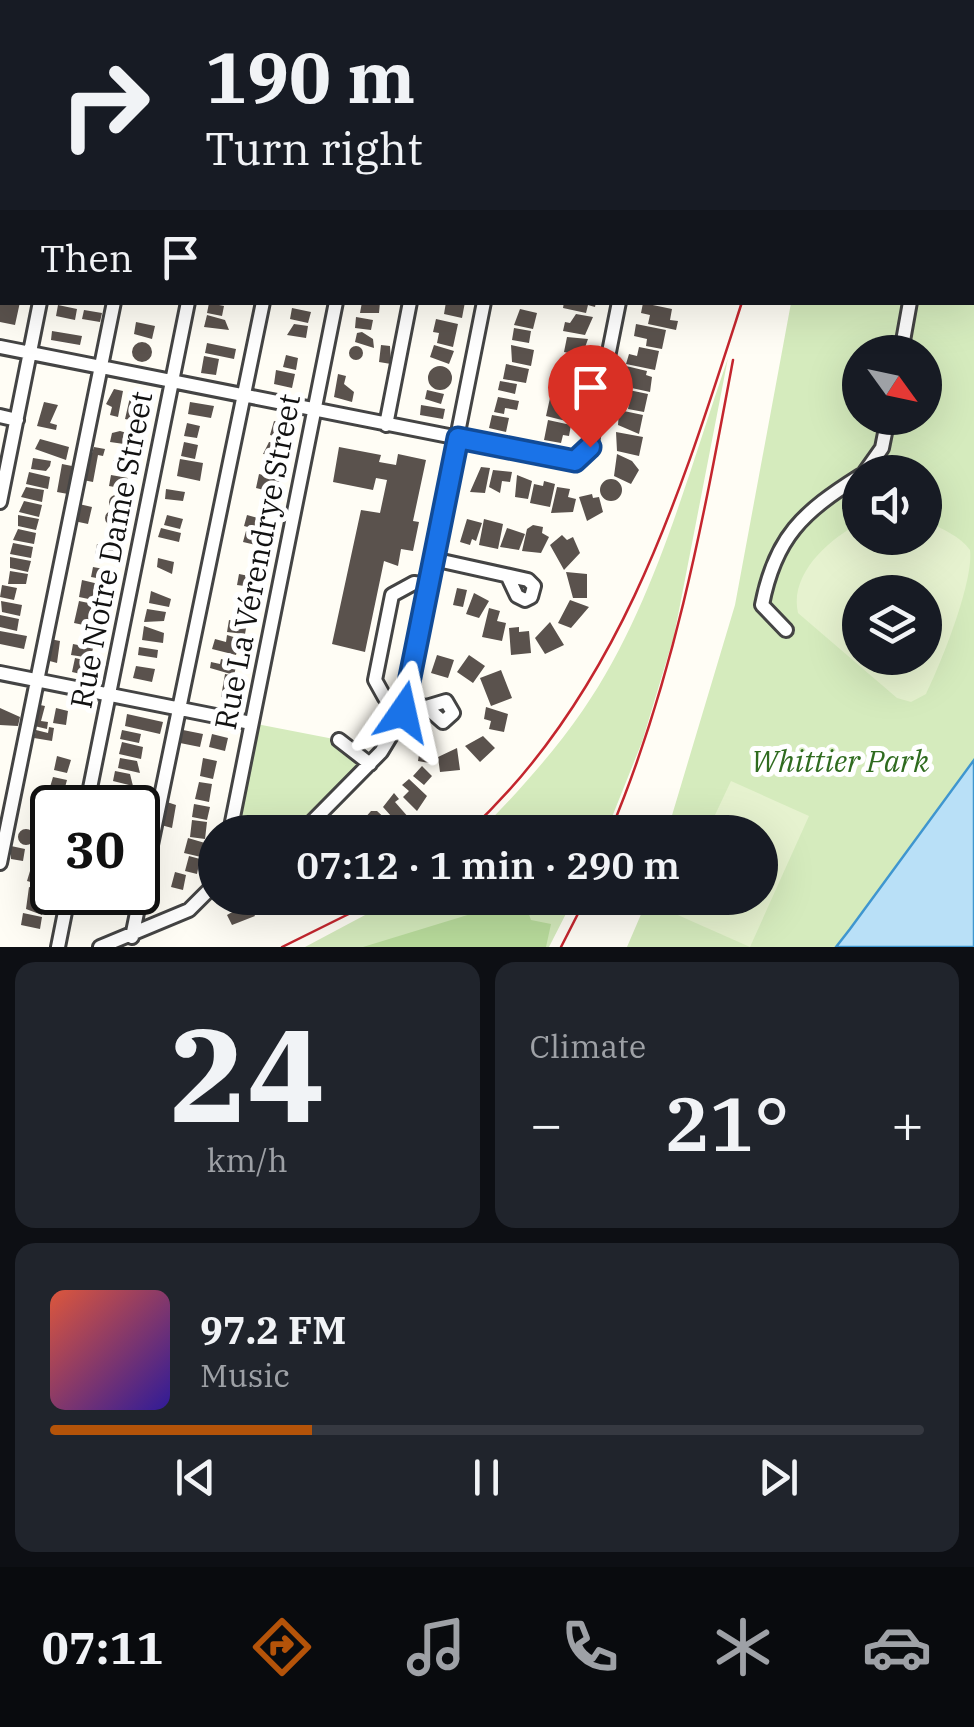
<!DOCTYPE html>
<html lang="en">
<head>
<meta charset="utf-8">
<style>
	:root { --surface:#171b24; --page:#20242c; --text:#f1f3f6; --muted:#9ea1a6; --line:#363941; --accent:#b45309 }
	body { margin:0; font-family:"IBM Plex Serif",serif; background:var(--page); color:var(--text); height:100vh; display:flex; flex-direction:column; font-size:38px; white-space:nowrap }
	* { box-sizing:border-box; margin:0 }
	p { font-size:32px; color:var(--muted) }
	.icon { flex:none; width:55px; height:55px; fill:none; stroke:currentColor; stroke-width:2; stroke-linecap:round; stroke-linejoin:round }
	.map { position:relative; height:947px; overflow:hidden }
	.sheet { display:flex; flex-direction:column; gap:15px; padding:15px; background:#0d0f14; flex:1 }
	.sheet>* { flex:none }
	.hud { position:absolute; left:0px; top:0px; width:975px; height:305px; box-shadow:0 10px 40px #0002; background:#171b24; color:var(--text); overflow:hidden }
	.needle { width:65px; rotate:123deg }
	.buttons { position:absolute; left:842px; top:335px; display:grid; gap:20px }
	.buttons a { display:grid; place-items:center; width:100px; height:100px; border-radius:50%; background:var(--surface); box-shadow:0 10px 40px #0002; font-size:50px }
	.speed { position:absolute; left:30px; top:785px; display:flex; gap:20px; font-size:50px; font-weight:700; text-align:center }
	.speed>* { display:grid; place-content:center; width:130px; height:130px; border-radius:50%; background:var(--surface); box-shadow:0 10px 40px #0002; line-height:1 }
	.speed .limit { border:5px solid #111; border-radius:15px; background:#fff; color:#111 }
	.pin { position:absolute; display:grid; place-items:center; width:85px; height:85px; color:#fff; margin:-102px -42px; border-radius:50% 50% 50% 0; rotate:-45deg; box-shadow:0 0 10px #0007 }
	.pin .icon { rotate:45deg }
	.me { position:absolute; width:110px; margin:-55px; rotate:11deg; stroke-linejoin:round; filter:drop-shadow(0 0 8px #0008) }
	.turn { display:flex; align-items:center; gap:35px; height:210px; padding:0 40px; font-size:45px }
	.turn .icon { width:130px; height:130px; stroke-width:2.5 }
	.turn b { display:block; font-size:70px; line-height:85px }
	.then { display:flex; align-items:center; height:95px; padding:0 40px; background:#0003; gap:20px; font-size:38px }
	.big { font-size:75px; font-weight:600; line-height:1.1 }
	.sheet .tile { flex:1; display:flex; flex-direction:column; justify-content:center; gap:15px; min-width:0; padding:0 35px; border-radius:20px; background:var(--page) }
	.sheet .dial { align-items:center; gap:0 }
	.dial b { font-size:130px; line-height:1 }
	.song { display:flex; align-items:center; gap:30px }
	.cover { width:120px; height:120px; border-radius:15px; background:linear-gradient(135deg,hsl(10 70% 55%),hsl(250 70% 35%)) }
	.played { height:10px; border-radius:5px; background:linear-gradient(90deg,var(--accent) 30%,var(--line) 30%) }
	.keys { display:flex; justify-content:space-around; direction:ltr }
	.heat { display:flex; justify-content:space-between; align-items:center; font-size:55px; direction:ltr }
	.sheet .tiles { flex:1; display:grid; gap:15px; grid-template-columns:1fr 1fr }
	.tile:last-child { grid-column:span 2 }
	.trip { position:absolute; left:198px; top:815px; width:580px; height:100px; border-radius:50px; background:var(--surface); box-shadow:0 10px 40px #0002; font-weight:600; line-height:100px; text-align:center }
	.tabs { display:flex; height:160px; justify-content:space-around; align-items:center; background:#090b0e; color:var(--muted) }
	.tabs .icon { width:70px; height:70px }
	.tabs .selected { color:var(--accent) }
	.tabs b { font-size:45px; color:var(--text) }
	.map>svg:first-child { display:block }
	.green { fill:#d5ebbd; fill-rule:evenodd }
	.forest { fill:#b9dc9c }
	.pitch { fill:#e6f2cf; fill-rule:evenodd }
	.water { fill:#b9e0f7; stroke:#3f96cf; stroke-width:2.5 }
	.building { fill:#5a524d }
	.lines { fill:none; stroke-linecap:round; stroke-linejoin:round }
	.minor-casing { stroke:#444; stroke-width:18 }
	.minor { stroke:#fff; stroke-width:12 }
	.rail { stroke:#c4262e; stroke-width:2.5 }
	.route-casing { stroke:#114b97; stroke-width:25 }
	.route { stroke:#1a73e8; stroke-width:18 }
	.labels { text-anchor:middle; stroke-width:10; stroke-linejoin:round; paint-order:stroke }
	.street-label { font-size:30px; fill:#111; stroke:#fff }
	.park-label { font-size:30px; font-style:italic; fill:#2f6b1f; stroke:#fff }
</style>
</head>
<body>
<div class="map">
<svg width="974" height="947" viewBox="0 0 974 947">
	<rect width="100%" height="100%" fill="#fffdf5"/>
	<path class="green" d="M974 202V760L836 947H627L648 898H760V832H667L735 605 791 303 972 302ZM860 352H925V418H860ZM860 472H925V538H860ZM860 592H925V658H860Z
		M728 358 674 636 642 742 606 832H479C516 794 552 755 583 710 654 607 687 476 728 358Z
		M251 723 339 740 370 764 302 832H230Z
		M397 898H574L549 947H305Z"/>
	<path class="forest" d="M523 898 531 920 551 924 546 947H363Z"/>
	<path class="pitch" d="M925 521C941 528 960 536 970 550 974 581 941 664 926 694L911 702 897 698 798 613C789 574 829 539 860 523V538H925ZM860 592H925V658H860Z
		M731 781 809 816 750 947 671 912 678 898H760V832H707Z"/>
	<path class="water" d="M974 760V947H836L850 929Z"/>
	<path class="building" d="M0 302H20L15 325 0 322Z
		M362 302H380L379 313H360Z
		M446 302H465L462 318 444 314Z
		M564 302H596L595 307 588 305 586 313 563 308Z
		M209 303 224 306 222 316 207 313Z
		M643 303 672 309 670 320 678 321 676 330 648 324 650 315 641 313Z
		M58 305 77 309 75 320 56 316Z
		M292 308 311 312 308 323 290 319Z
		M520 309 537 313 533 329 514 325Z
		M84 310 102 313 100 322 82 319Z
		M576 314 593 317 585 335 563 331 565 322 570 323Z
		M207 315 225 320 229 330 204 327Z
		M356 317 373 320 371 330 355 328Z
		M436 319 458 324 453 347 437 343 439 333 433 332Z
		M136 322 155 326 152 339 134 334Z
		M294 324 308 326 306 338 287 335Z
		M636 324 666 330 662 349 646 346 647 339 634 336Z
		M514 328 531 331 529 343 512 340Z
		M52 331 82 336 80 345 51 340Z
		M362 332 373 339 374 348 355 342 357 333Z
		M567 337 588 339 582 356 564 352Z
		M132 352a10 10 0 1 1 20 0a10 10 0 1 1-20 0Z
		M207 343 236 349 234 359 205 353Z
		M381 345 390 346 391 364 379 362Z
		M434 345 454 351 449 364 430 357Z
		M511 345 534 350 531 366 512 362Z
		M349 353a7 7 0 1 1 14 0a7 7 0 1 1-14 0Z
		M639 347 659 351 655 370 626 364 629 354 637 356Z
		M286 355 298 358 296 370 283 367Z
		M204 356 219 359 216 375 201 373Z
		M563 356 578 360 577 366 582 368 580 379 559 375Z
		M506 364 529 369 526 383 503 379Z
		M626 366 647 371 646 375 652 377 650 392 627 387Z
		M428 378a12 12 0 1 1 24 0a12 12 0 1 1-24 0Z
		M276 370 295 374 292 388 274 384Z
		M338 374 346 376 344 384 354 392 352 402 334 397Z
		M559 378 575 381 576 399 556 394Z
		M500 381 517 384 515 394 498 390Z
		M114 389 123 391 118 417 110 415 112 407 106 404Z
		M624 389 648 394 644 412 628 409 629 403 621 401Z
		M427 390 444 394 441 404 425 399Z
		M131 393 148 397 142 423 125 419Z
		M498 397 519 401 517 410 505 408 504 414 494 412Z
		M550 398 570 403V422L546 416Z
		M44 402 58 405 50 423 57 425 56 430 37 426Z
		M190 402 214 406 211 418 188 414Z
		M421 405 445 409 443 419 420 415Z
		M619 410 643 415 639 434 618 425Z
		M492 415 509 418 506 432 489 428Z
		M548 420 571 425 569 436 563 435 561 443 544 440Z
		M274 421 285 424 282 438 270 435Z
		M187 423 200 426 197 438 184 436Z
		M120 431 137 436 138 446 110 442 112 433Z
		M616 432 643 437 639 456 617 451Z
		M40 439 69 447 66 460 35 449Z
		M184 442 198 445 195 459 181 456Z
		M269 442 280 443 279 455 263 454Z
		M118 454a7 7 0 1 1 14 0a7 7 0 1 1-14 0Z
		M94 447 105 449 103 456 98 455 93 482 83 480Z
		M339 447 381 455 379 462 396 465 398 454 426 460 413 521 419 522 413 551 401 549 398 566 384 561 365 652 332 644 361 510 380 513 387 480 376 478 373 490 333 482Z
		M617 454 632 461 639 470 631 484 614 476Z
		M33 458 51 461 50 466 46 471 31 469Z
		M264 458 278 462 274 475 261 471Z
		M180 459 203 463 200 481 177 476Z
		M113 460 132 464 130 474 114 470Z
		M62 464 72 466 68 494 57 492Z
		M481 467 490 468 485 493 470 492Z
		M493 470 512 472 510 482 502 481 500 493 489 487Z
		M29 472 50 477 48 489 26 484Z
		M259 474 280 479 276 493 256 488Z
		M111 475 128 478 126 489 109 486Z
		M517 475 532 481 528 499 515 497Z
		M600 490a11 11 0 1 1 22 0a11 11 0 1 1-22 0Z
		M544 481 555 484 550 507 530 503 534 484 543 486Z
		M26 487 44 490 42 502 21 497Z
		M557 487 570 489 568 497 576 499 573 512 551 513Z
		M166 489 185 492 183 501 165 499Z
		M592 494 593 498 599 497 603 512 587 521 579 497Z
		M109 502a7 7 0 1 1 14 0a7 7 0 1 1-14 0Z
		M24 501 42 505 39 517 19 512Z
		M79 504 92 507 88 524 74 521Z
		M105 518a7 7 0 1 1 14 0a7 7 0 1 1-14 0Z
		M18 515 39 519 36 530 18 526Z
		M167 515 183 519 180 529 164 525Z
		M247 515 269 521 266 532 244 526Z
		M467 519 482 523 476 541 472 539 470 545 460 542Z
		M484 519 503 524 498 549 479 545Z
		M533 525 543 527 542 533 549 537 541 553 522 551 527 529Z
		M161 528 181 533 179 542 158 537Z
		M507 528 525 534 519 550 500 547Z
		M18 529 36 533 34 544 13 540Z
		M246 531 264 535 261 546 243 542Z
		M562 535 567 540 573 537 580 553 564 570 550 545Z
		M13 543 33 547 31 558 10 554Z
		M97 544 114 548 112 558 95 556Z
		M10 557 31 561 28 572 10 568Z
		M158 558 174 562 172 574 157 567Z
		M93 567 109 570 108 580 91 577Z
		M10 571 28 574 26 584H8Z
		M566 572 587 574V598H573Z
		M239 574 254 577 252 587 237 585Z
		M82 580 107 586 103 602 79 597Z
		M2 585 17 588 14 600 0 597Z
		M457 588 467 590 463 607 453 605Z
		M151 591 171 599 169 607 149 603Z
		M474 593 489 601 479 618 466 614Z
		M570 600 589 607 571 628 558 623Z
		M1 601 22 605 20 616 2 612Z
		M79 601 103 606 98 628 74 623Z
		M489 608 500 611 497 621 506 623 502 641 482 637Z
		M147 609 166 612 164 621 144 622Z
		M0 615 19 619 17 631 0 627Z
		M229 620 247 623 245 634 227 632Z
		M550 622 564 645 545 654 535 638Z
		M144 626 164 633 163 643 142 640Z
		M519 627V632L529 631 531 653 511 655 509 628Z
		M0 631 27 636 24 649 0 644Z
		M227 635 240 639 236 655 212 649 215 639 226 642Z
		M50 639 60 641 57 663 46 660Z
		M73 644 93 648 91 658 71 655Z
		M139 647 158 650 157 658 138 655Z
		M437 655 454 660 448 678 431 673Z
		M469 655 485 666 473 683 457 672Z
		M75 658 88 661 85 675 72 672Z
		M221 659 237 663 234 675 210 668 211 662 220 664Z
		M136 666 155 669 152 682 133 678Z
		M501 670 512 698 491 706 480 678Z
		M225 674 236 676 232 699 221 697Z
		M35 704 45 706 41 721 48 722 47 729 30 725Z
		M486 707 508 714 504 732 489 729 491 721 484 719Z
		M0 708 20 717 18 726 0 725Z
		M56 708 68 711 66 725 53 723Z
		M127 714 163 722 160 734 125 726Z
		M49 727 54 728 52 741 34 738 36 730 48 733Z
		M122 730 141 734 139 743 120 739Z
		M183 730 203 734 200 747 180 743Z
		M212 734 228 738 225 751 209 747Z
		M483 736 495 748 480 762 465 746Z
		M421 741 432 742 429 763 418 761Z
		M122 742 143 747 141 759 119 754Z
		M457 748 460 770 440 772 438 757Z
		M57 756 71 760 67 773 54 770Z
		M120 758 137 761 140 773 118 768Z
		M203 758 217 761 213 779 200 776Z
		M422 766 432 776 424 785 413 776Z
		M115 771 130 774 133 786 113 781Z
		M53 777 67 780 64 791 50 787Z
		M409 779 427 796 417 811 403 797 409 791 402 785Z
		M199 782 212 784 209 802 195 799Z
		M112 785 129 789 125 807 109 803Z
		M394 793 399 799 395 802 409 818 400 826 383 807Z
		M167 802 176 805 172 828 161 825Z
		M194 804 210 807 207 820 192 817Z
		M371 811H377L390 823 381 832 364 819Z
		M192 820 207 822 205 839 190 837Z
		M18 837a8 8 0 1 1 16 0a8 8 0 1 1-16 0Z
		M38 830 52 833V850L34 847Z
		M188 838 205 843 201 857 184 853Z
		M11 846 25 849 23 861 11 859Z
		M189 856 200 859 197 874 185 871Z
		M30 871 50 877 52 888 27 881Z
		M175 872 186 875 183 890 171 887Z
		M29 887 48 892 46 899 36 896 34 901 45 905 42 915 26 909Z
		M88 898 111 901 110 909 87 910Z
		M261 898H282L286 903 276 911Z
		M248 903 255 916 232 925 227 915Z
		M23 913 42 917 40 929 21 925Z"/>
	<g class="lines">
		<g class="minor-casing">
			<path id="minor" d="M35 0 48 2
				M101 2V0
				M175 2 176 0
				M248 2V0
				M322 2V0
				M397 2 398 0
				M545 2 546 0
				M694 2V0
				M770 2 771 0
				M840 2 841 0
				M914 2 915 0
				M972 81 974 73
				M0 134 2 122
				M972 187H974
				M0 347 575 461 590 447 619 302
				M901 352 910 302
				M0 416 17 420
				M386 425 410 302
				M865 472 882 448 888 418
				M0 502 40 302
				M433 559 528 580 534 586 531 597 525 600 517 596 508 577
				M786 630 762 605C775 537 803 512 860 476
				M0 673 251 723
				M426 707 446 701 453 713 443 722 426 707 385 698 375 680 392 595 414 583 428 585
				M339 740 370 764
				M86 808 188 302
				M230 832 336 302
				M302 832 381 752 401 719 484 302
				M0 863 114 302
				M132 937 263 302
				M58 947 69 892
				M100 947 189 910 215 884"/>
		</g>
		<use href="#minor" class="minor"/>
		<path class="rail" d="M801 2V0
			M468 832C620 692 680 494 742 302
			M610 832C674 680 703 521 733 360
			M282 947 381 898
			M561 947 586 898"/>
	</g>
	<g class="lines">
		<g class="route-casing">
			<path id="route" d="M403 712 458 438 575 461 590 447"/>
		</g>
		<use href="#route" class="route"/>
	</g>
	<g class="labels">
		<g class="street-label">
			<text transform="translate(112 550) rotate(-79)" y="10">Rue Notre Dame Street</text>
			<text transform="translate(258 562) rotate(-79)" y="10">Rue La Vérendrye Street</text>
		</g>
		<g class="park-label">
			<text x="840" y="772">Whittier Park</text>
		</g>
	</g>
</svg>
<div class="buttons">
<a><svg class="needle" viewBox="-14 -14 28 28"><path d="M0-13l5 13h-10z" fill="#e53935"/><path d="M0 13l5-13h-10z" fill="#9ea1a6"/></svg></a>
<a><svg class="icon" aria-label="sound" viewBox="0 0 24 24"><path d="M4 9h4l5-4v14l-5-4H4zM17 9q2 3 0 6"/></svg></a>
<a><svg class="icon" aria-label="layers" viewBox="0 0 24 24"><path d="M12 4l9 5-9 5-9-5zM3 14l9 5 9-5"/></svg></a>
</div>
<div class="speed"><div class="limit">30</div></div>
<div class="pin" style="left:590px;top:447px;background:#d93025"><svg class="icon" aria-label="arrive" viewBox="0 0 24 24"><path d="M6 21V4h12l-3 4 3 4H6"/></svg></div>
<svg class="me" style="left:403px;top:712px" viewBox="-20 -20 40 40"><path d="M0-17L14 15 0 8-14 15z" fill="#1a73e8" stroke="#fff" stroke-width="4"/></svg>
<div class="trip">07:12 · 1 min · 290 m</div>
<div class="hud">
<div class="turn"><svg class="icon" aria-label="right" viewBox="0 0 24 24"><path d="M7 20v-9h11M14 6l5 5-5 5"/></svg><div><b>190 m</b>Turn right</div></div>
<div class="then">Then<svg class="icon" aria-label="arrive" viewBox="0 0 24 24"><path d="M6 21V4h12l-3 4 3 4H6"/></svg></div>
</div>
</div>
<section class="sheet">
<div class="tiles">
<div class="tile dial"><b>24</b><p>km/h</p></div>
<div class="tile"><p>Climate</p>
<div class="heat"><a>−</a><b class="big">21°</b><a>+</a></div>
</div>
<div class="tile">
<div class="song"><i class="cover"></i><div><b>97.2 FM</b><p>Music</p></div></div>
<div class="played"></div>
<div class="keys"><svg class="icon" aria-label="previous" viewBox="0 0 24 24"><path d="M18 5L8 12l10 7zM5 5v14"/></svg><svg class="icon" aria-label="pause" viewBox="0 0 24 24"><path d="M8 5v14M16 5v14"/></svg><svg class="icon" aria-label="next" viewBox="0 0 24 24"><path d="M6 5l10 7-10 7zM19 5v14"/></svg></div>
</div>
</div>
</section>
<nav class="tabs">
<b>07:11</b>
<svg class="icon selected" aria-label="directions" viewBox="0 0 24 24"><path d="M12 3l9 9-9 9-9-9zM9 14v-3h6M13 9l2 2-2 2"/></svg>
<svg class="icon" aria-label="music" viewBox="0 0 24 24"><path d="M9 18V5l10-2v13"/><circle cx="6" cy="18" r="3"/><circle cx="16" cy="16" r="3"/></svg>
<svg class="icon" aria-label="phone" viewBox="0 0 24 24"><path d="M5 4h4l2 5-3 2q2 4 5 5l2-3 5 2v4C11 20 4 13 5 4z"/></svg>
<svg class="icon" aria-label="climate" viewBox="0 0 24 24"><path d="M12 3v18M4 7l16 10M4 17L20 7"/></svg>
<svg class="icon" aria-label="car" viewBox="0 0 24 24"><path d="M5 17H2v-5l4-1 3-4h7l3 4 3 1v5h-3M9 17h6M6 11h13"/><circle cx="7" cy="17" r="2"/><circle cx="17" cy="17" r="2"/></svg>
</nav>
</body>
</html>
